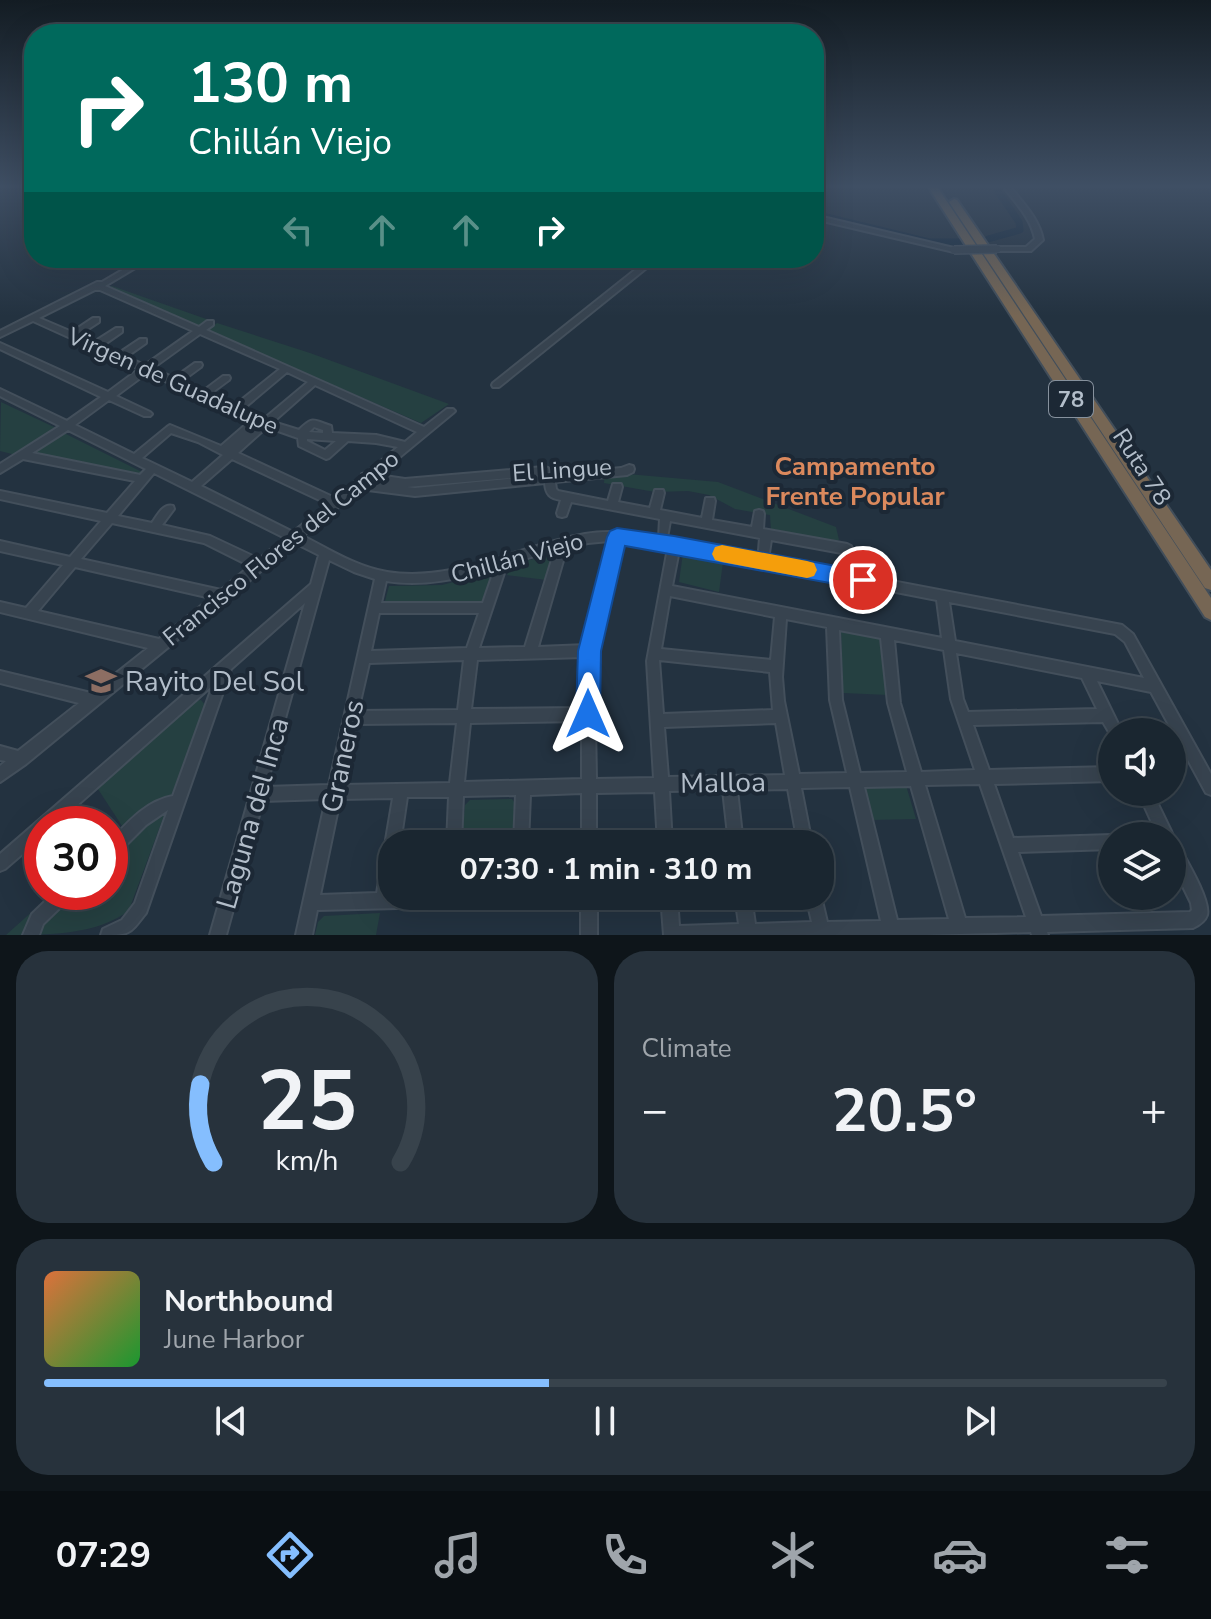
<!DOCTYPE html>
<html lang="en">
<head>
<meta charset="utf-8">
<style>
	:root { --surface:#1a2630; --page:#27323c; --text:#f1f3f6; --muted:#9fa5ab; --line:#38434c; --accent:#85befe }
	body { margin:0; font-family:"Nunito Sans",sans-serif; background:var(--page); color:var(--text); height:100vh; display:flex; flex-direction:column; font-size:30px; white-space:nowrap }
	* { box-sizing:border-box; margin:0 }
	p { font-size:26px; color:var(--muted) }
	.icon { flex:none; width:44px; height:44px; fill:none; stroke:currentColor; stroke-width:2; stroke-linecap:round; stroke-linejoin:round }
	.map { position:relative; height:935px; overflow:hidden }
	.side { display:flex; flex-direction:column; gap:16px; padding:16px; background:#0e151a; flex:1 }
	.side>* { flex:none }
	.banner { position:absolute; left:24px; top:24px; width:800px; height:244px; border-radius:32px; box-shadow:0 8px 32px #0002,0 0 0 2px var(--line); background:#00695c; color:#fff; overflow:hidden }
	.tools { position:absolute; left:1098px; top:718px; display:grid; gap:16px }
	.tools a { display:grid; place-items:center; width:88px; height:88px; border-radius:50%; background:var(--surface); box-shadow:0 8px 32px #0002,0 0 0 2px var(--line); font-size:40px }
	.speed { position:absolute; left:24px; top:806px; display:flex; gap:16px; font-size:40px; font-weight:700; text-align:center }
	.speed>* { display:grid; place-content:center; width:104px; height:104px; border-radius:50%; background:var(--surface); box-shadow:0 8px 32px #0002,0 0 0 2px var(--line); line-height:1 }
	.speed .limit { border:12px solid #d22; background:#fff; color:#111 }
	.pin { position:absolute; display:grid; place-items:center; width:68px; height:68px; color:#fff; margin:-34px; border:4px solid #fff; border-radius:50%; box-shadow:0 2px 8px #0007 }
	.me { position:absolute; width:88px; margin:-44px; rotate:0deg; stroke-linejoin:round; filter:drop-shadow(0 0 6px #0008) }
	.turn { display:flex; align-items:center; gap:28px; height:168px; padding:0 32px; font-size:36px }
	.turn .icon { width:104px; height:104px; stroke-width:2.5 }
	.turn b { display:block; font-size:56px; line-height:68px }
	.lanes { display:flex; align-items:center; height:76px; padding:0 32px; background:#0003; justify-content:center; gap:40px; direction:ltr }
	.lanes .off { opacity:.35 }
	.big { font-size:60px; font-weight:700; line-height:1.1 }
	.side .card { flex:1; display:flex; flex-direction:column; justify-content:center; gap:12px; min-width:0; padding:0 28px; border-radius:32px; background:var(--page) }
	.side .dial { align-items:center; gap:0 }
	.dial svg { height:208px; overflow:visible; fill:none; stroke:var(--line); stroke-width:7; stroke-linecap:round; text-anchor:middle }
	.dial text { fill:var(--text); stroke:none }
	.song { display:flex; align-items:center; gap:24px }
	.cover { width:96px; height:96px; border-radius:12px; background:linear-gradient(135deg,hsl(20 70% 55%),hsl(130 70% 35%)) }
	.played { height:8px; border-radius:4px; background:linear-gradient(90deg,var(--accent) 45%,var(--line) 45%) }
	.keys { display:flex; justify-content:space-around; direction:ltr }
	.heat { display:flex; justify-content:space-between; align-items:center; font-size:44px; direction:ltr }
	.side .tiles { flex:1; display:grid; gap:16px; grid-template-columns:1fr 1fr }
	.card:last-child { grid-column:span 2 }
	.trip { position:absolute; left:378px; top:830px; width:456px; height:80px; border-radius:32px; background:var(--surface); box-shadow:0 8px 32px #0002,0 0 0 2px var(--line); font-weight:700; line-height:80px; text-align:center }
	.tabs { display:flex; height:128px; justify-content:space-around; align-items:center; background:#0a0f13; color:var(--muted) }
	.tabs .icon { width:56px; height:56px }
	.tabs .active { color:var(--accent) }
	.tabs b { font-size:36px; color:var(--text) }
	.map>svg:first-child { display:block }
	.green { fill:#254041 }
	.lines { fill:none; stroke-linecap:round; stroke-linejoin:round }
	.canal { stroke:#152a3e; stroke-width:7 }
	.minor-casing { stroke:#434f5b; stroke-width:4 }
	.highway-casing { stroke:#424e5a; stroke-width:4 }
	.minor { fill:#37434f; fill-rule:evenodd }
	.highway { fill:#766654; fill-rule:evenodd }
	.minor-bridge-casing { stroke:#434f5b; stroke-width:10; stroke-linecap:butt }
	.minor-bridge { stroke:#37434f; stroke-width:7 }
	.route { fill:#1a73e8; stroke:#114b97; stroke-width:2 }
	.slow { fill:#f59e0b }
	.labels { text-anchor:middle; stroke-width:8; stroke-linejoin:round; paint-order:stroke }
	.shield { fill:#1c2835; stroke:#86919d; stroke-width:2 }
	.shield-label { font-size:22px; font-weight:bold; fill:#b3beca }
	.street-label { font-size:24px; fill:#b3beca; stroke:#1c2835 }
	.neighbourhood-label { font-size:26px; font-weight:bold; fill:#db895d; stroke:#1c2835 }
	.near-poi-label { font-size:28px; fill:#b3beca; stroke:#1c2835; text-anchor:start }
	.near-street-label { font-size:28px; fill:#b3beca; stroke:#1c2835 }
</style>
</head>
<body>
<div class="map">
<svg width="1211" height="935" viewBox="0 0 1211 935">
	<rect width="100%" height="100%" fill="#233240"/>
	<path class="green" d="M112 286 209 320 198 327 110 287Z
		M217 323 310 353 449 404 421 423 207 331Z
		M1 402 56 428 16 455 0 451Z
		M64 433 142 472 140 474 33 453Z
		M605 472 718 482 836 527 839 540 832 542 771 530 770 515 735 509 709 495 688 491 655 492 604 483Z
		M683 553 723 562 719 592 679 582Z
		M556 554 547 580 507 575 512 564Z
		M493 572 482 601 384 605 389 586 442 585Z
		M841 629 883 639 885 684 889 695 843 693Z
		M201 700 205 705 129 910C99 935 46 935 6 935L54 892H110V842L124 829 96 786 195 701Z
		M905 782 916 819 870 820 863 787Z
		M512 799 515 803 514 844H461L465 805 470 800Z
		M380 913 376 935H315L318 922 324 916Z"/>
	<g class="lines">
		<path class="canal" d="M814 214 929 242H961
			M988 239 1020 230 1019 222 997 190 999 185"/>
		<g class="minor-casing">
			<path id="minor" d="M1002 185H1009C1022 202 1039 218 1043 240L1031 251H997L993 249 997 247H1026L1035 239C1031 218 1015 202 1002 185Z
				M814 215 954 248 958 250 954 252 814 219Z
				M143 258H152L105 286 199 327 207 321H213V325L206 330 424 427 447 409H453L455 411 453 413 378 475 405 479 544 467 548 468 549 471 548 474 544 475 407 487 415 488 621 468 629 465 633 466 634 469 633 472 627 475 555 482 556 489 558 491 608 501 613 484H621L622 487 618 502 650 508 655 490H663L664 493 660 510 702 518 706 498H714L715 501 712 520 752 527 755 511 759 510 763 511 764 514 763 529 847 544 851 546 852 549 851 552 847 554 771 540 769 553 765 555 761 553 759 550 760 538 670 521 667 538 1122 625 1133 634 1211 774V795L1206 793 1151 692 1097 681 1122 732H1112V737L1103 722 973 725 989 770 1112 767V781L994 784 1013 838 1112 835 1115 836H1112V849L1018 852 1041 916 1190 912 1192 910 1191 903 1172 864V841L1177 843C1185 858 1211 900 1207 915 1205 921 1199 925 1193 928L1047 932 1048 935H1032L1031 932 925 935H664L661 896H677L679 926 739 924 735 896H751L755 924 812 922 806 896H820V892L827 922 881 921 850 787 801 788 812 844H798L788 789 737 790 743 844H729L723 790 669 791 672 844H658L655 792 596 793V844H582V793L530 795 528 844H514L516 795 463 796 461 844H447L449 797H407L400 844H392V896H564L561 901 556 904 317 910 312 935H296L326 799 263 801 226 935H210L305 603 231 669 146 913C129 935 130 935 101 935L103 929 122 920 135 903 168 810 146 825 115 856 110 858V841C128 822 146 801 173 796L213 685 56 824H42V837L5 869 0 871V854L311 584 319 555 295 543 26 764 0 782V766L6 761 0 760V746L18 751 79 703 0 683V671L91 693 148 648 0 612V602L26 608 63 565 0 551V541L70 557 101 521 0 499V491L107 513 135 481 23 459 0 473V464L60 426 0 396V389L67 421 101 397 0 349V343L108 392 139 369 33 321 0 337V331L97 282H102ZM95 290H100L193 331 145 365 126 357 146 343V339H140L119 353 102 346 122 332V328H116L94 342 79 335 99 322V318H93L72 332 39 318ZM200 334 280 369 235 405 210 394 229 380 230 378 229 376H223L203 391 182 381 201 367 202 365 201 363H195L174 378 153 368ZM287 372 308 382 265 418 243 409ZM147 373 251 420 221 446 170 425 167 427 134 454 75 425 109 400 144 416H150L152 414 150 412 116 396ZM315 385 417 432 405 442 376 435 332 433 331 426C313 420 313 416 299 430L273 422ZM267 427 298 438 299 446 326 459 329 458 348 441 376 443 398 447 366 473 362 474 361 477 335 498 238 453ZM314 427 323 430V433L309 432ZM68 430 146 469 140 475 32 453ZM171 433 198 442 223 455 192 482 142 458ZM307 439 336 441 325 450 307 441ZM232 459 328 504 293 532 201 486ZM154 473 285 538 259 559 210 536 162 525 174 509 173 506C163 503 157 516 152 523L118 516ZM545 483C546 495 550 498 561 500L557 513 558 516 562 517 566 516 571 502 660 519 659 537C634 533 609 530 585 534 520 545 455 583 387 572 357 567 330 550 303 536L360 489 415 496ZM112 523 204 543 250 566 221 590 81 559ZM609 541H611L587 645 538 647 567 547 588 543ZM621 542 668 548 647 661 654 778 596 779 594 667ZM555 550 525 647 479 648 507 564ZM679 550 937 600 942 638 672 586ZM329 560 354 572 375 579 329 785 266 787ZM75 567 211 598 159 639 38 611ZM495 568 483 603H381L386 581C423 587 459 579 495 568ZM670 596 775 617 771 660 661 649ZM949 602 1115 634 1125 642 1144 678 955 641ZM379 613H479L467 648 371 651ZM786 619 827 627 830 700 847 773 799 774 784 701 782 677ZM839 630 881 638 888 703 907 772 860 773 842 700ZM894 640 944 650 951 699 975 770 921 772 900 703ZM956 653 1082 678 1097 709 968 712 963 699ZM584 657 582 667V708L471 709 477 660ZM464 660 458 710 358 711 369 663ZM659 660 770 672 773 710 663 714ZM582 721V779L464 782 470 723ZM457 723 450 783 343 785 356 724ZM776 723 785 775 668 777 664 727ZM980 784 1026 917 965 918 925 785ZM911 786 949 919 897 920 864 787ZM393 798 377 893 320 895 340 799Z
				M650 258H659L499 387H493L492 385 493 383Z
				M1138 792H1152L1171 831 1173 836 1172 839V836H1158Z
				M55 892H74L71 897 43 924 39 935H23L32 914Z
				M581 896H597V935H581Z"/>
		</g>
		<g class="highway-casing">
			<path id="highway" d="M927 185H936L1211 598V620L1205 617Z
				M954 199 957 200 1211 570V590L1205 588 949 202Z"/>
		</g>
		<use href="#minor" class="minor"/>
		<use href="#highway" class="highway"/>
		<g class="minor-bridge-casing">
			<path id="minor-bridge" d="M954 250 997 249"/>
		</g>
		<use href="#minor-bridge" class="minor-bridge"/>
	</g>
	<linearGradient id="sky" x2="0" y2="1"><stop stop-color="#131c23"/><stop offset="0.59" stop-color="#3f4f64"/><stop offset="1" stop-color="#3f4f64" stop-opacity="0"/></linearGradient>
	<rect width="1211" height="316" fill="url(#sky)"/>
	<path class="route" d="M617 528 674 536 863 571 870 574 873 580 870 587 863 589 625 546 601 651 600 714 596 722 588 726 580 722 576 714 578 651 607 537 610 531Z"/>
	<path class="slow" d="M722 545 807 561 814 563 817 570 814 576 807 578 722 562 715 560 712 554 715 547Z"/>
	<defs>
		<g id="school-bare" transform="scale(2.4)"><path d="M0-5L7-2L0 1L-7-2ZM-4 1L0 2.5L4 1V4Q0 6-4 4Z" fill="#8d6e63" stroke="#1c2835" stroke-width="2.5" paint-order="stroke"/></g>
	</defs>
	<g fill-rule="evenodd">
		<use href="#school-bare" x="101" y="681"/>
	</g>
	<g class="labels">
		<rect class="shield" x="1049" y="381" width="44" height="36" rx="6"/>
		<g class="shield-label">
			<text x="1071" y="407">78</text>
		</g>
		<g class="street-label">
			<text transform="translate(173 381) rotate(24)" y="8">Virgen de Guadalupe</text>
			<text transform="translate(1142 467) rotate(57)" y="8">Ruta 78</text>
			<text transform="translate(562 470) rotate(-4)" y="8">El Lingue</text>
			<text transform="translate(281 548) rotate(-39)" y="8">Francisco Flores del Campo</text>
			<text transform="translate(517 558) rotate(-15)" y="8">Chillán Viejo</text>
		</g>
		<g class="neighbourhood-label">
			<text x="855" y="475">Campamento<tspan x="855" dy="30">Frente Popular</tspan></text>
		</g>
		<g class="near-poi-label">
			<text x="125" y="691">Rayito Del Sol</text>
		</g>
		<g class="near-street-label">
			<text transform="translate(342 756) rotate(-78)" y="10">Graneros</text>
			<text transform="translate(723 782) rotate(-1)" y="10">Malloa</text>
			<text transform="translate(252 813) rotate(-74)" y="10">Laguna del Inca</text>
		</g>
	</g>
</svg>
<div class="tools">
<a><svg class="icon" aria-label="sound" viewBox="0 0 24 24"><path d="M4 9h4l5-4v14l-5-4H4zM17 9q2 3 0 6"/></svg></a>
<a><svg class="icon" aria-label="layers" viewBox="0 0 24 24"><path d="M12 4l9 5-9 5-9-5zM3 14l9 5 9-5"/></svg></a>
</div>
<div class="speed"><div class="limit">30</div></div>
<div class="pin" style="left:863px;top:580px;background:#d93025"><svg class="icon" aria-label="arrive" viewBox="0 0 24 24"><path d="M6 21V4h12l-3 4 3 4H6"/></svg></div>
<svg class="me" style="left:588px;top:714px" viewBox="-20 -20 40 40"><path d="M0-17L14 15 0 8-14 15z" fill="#1a73e8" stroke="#fff" stroke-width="4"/></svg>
<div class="trip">07:30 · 1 min · 310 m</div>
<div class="banner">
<div class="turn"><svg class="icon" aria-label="right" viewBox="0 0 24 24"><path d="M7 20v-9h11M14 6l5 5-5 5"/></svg><div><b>130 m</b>Chillán Viejo</div></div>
<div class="lanes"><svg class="icon off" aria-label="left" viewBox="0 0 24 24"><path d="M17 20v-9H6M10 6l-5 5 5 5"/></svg><svg class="icon off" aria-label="ahead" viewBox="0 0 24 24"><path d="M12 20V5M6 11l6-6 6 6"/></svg><svg class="icon off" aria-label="ahead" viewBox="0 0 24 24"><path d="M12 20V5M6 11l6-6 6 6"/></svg><svg class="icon" aria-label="right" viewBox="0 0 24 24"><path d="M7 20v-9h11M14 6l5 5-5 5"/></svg></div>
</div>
</div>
<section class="side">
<div class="tiles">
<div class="card dial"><svg viewBox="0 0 100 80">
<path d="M14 69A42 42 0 1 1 86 69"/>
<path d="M14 69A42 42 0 0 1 9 39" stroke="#85befe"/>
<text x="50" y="56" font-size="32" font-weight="700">25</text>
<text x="50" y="72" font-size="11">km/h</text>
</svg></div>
<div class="card"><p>Climate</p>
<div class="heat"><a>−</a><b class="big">20.5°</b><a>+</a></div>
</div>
<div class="card">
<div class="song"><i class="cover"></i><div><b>Northbound</b><p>June Harbor</p></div></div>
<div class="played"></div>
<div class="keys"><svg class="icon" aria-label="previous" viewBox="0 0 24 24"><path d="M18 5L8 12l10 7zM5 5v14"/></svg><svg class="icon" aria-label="pause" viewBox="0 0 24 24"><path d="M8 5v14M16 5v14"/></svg><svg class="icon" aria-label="next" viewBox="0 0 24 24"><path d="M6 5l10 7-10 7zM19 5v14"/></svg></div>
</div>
</div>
</section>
<nav class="tabs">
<b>07:29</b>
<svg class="icon active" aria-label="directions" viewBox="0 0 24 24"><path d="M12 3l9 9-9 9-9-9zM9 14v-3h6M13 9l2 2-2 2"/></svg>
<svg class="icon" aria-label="music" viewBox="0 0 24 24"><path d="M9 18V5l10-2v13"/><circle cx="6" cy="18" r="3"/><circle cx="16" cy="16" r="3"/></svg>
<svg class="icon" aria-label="phone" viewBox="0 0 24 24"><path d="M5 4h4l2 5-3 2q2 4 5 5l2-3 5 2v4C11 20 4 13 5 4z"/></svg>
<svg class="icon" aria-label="climate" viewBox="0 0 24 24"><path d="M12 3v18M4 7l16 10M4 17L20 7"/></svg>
<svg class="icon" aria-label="car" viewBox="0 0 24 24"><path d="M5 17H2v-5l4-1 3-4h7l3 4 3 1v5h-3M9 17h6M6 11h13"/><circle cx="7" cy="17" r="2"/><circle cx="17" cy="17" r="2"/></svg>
<svg class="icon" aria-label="filters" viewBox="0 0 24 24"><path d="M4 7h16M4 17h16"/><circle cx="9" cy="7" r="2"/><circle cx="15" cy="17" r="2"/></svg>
</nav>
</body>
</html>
